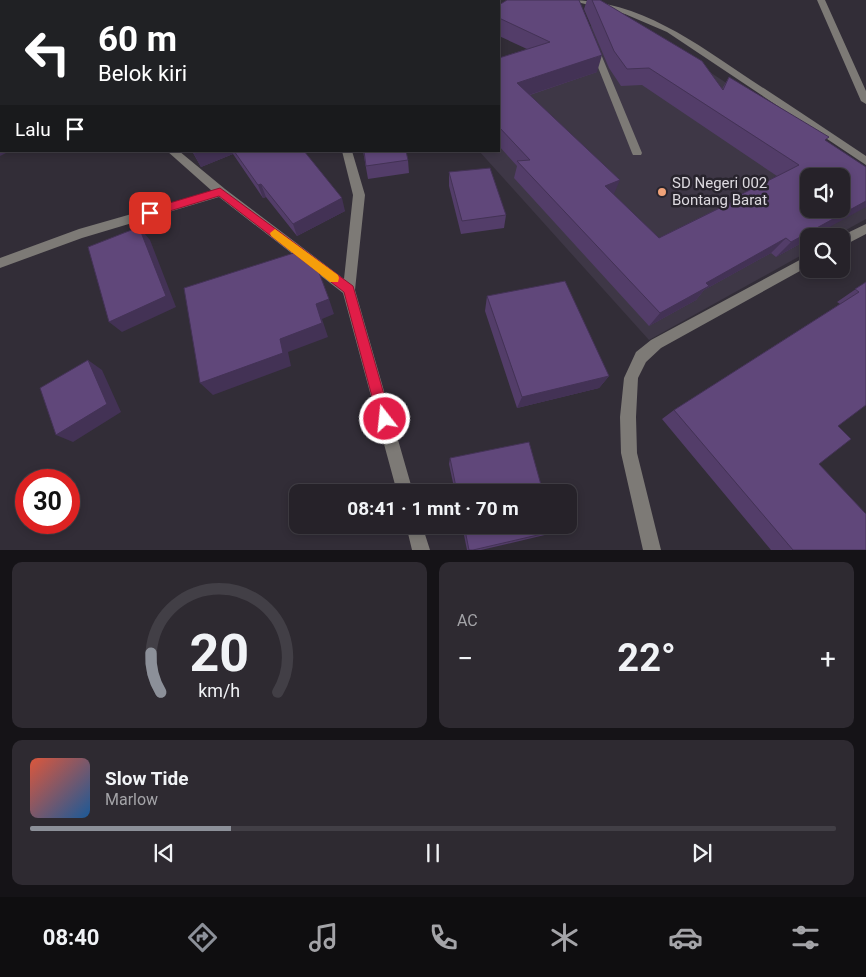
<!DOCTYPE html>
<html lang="id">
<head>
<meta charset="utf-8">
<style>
	:root { --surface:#262229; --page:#2e2a31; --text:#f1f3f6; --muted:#a4a4a8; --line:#423f46; --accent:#8c9099 }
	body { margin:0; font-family:Roboto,sans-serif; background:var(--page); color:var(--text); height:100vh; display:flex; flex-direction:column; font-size:19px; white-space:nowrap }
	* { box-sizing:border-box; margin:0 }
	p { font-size:16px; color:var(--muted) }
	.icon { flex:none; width:28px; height:28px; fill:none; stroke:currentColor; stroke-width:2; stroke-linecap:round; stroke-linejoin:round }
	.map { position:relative; height:550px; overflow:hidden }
	.sheet { display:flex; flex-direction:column; gap:12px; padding:12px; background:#151317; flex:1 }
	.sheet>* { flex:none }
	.top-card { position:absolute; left:0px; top:0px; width:500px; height:152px; box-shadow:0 2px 8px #0003,0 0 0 1px var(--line); background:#202124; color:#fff; overflow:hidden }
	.tools { position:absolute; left:800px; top:168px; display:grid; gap:10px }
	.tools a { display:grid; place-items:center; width:50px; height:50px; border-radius:10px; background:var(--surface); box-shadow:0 2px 8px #0003,0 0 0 1px var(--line); font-size:25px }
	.speed { position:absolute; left:15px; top:469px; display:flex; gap:10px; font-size:25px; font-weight:700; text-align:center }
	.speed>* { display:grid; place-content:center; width:65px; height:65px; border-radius:50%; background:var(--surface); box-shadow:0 2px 8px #0003,0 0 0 1px var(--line); line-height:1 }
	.speed .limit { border:8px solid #d22; background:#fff; color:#111 }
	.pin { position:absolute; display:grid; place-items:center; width:42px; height:42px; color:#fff; margin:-21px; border-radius:10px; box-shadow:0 2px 8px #0006 }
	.me { position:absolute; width:55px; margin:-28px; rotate:344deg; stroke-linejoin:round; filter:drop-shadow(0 0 4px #0008) }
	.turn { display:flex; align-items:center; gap:18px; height:105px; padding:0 15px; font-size:22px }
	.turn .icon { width:65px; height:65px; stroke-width:2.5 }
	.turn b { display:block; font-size:35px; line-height:42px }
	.then { display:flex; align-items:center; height:48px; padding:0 15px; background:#0003; gap:10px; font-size:19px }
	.big { font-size:38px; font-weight:700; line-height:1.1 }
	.sheet .widget { flex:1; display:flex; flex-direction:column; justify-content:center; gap:8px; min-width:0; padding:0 18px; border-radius:10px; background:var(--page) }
	.sheet .dial { align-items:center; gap:0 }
	.dial svg { height:130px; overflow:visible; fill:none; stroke:var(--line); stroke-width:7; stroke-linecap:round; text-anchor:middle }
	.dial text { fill:var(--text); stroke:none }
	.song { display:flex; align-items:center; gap:15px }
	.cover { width:60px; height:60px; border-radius:8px; background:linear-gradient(135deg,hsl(10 70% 55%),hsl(210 70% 35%)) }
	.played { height:5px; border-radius:2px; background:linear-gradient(90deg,var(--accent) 25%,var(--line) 25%) }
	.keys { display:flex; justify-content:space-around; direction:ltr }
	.heat { display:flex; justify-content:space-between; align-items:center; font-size:28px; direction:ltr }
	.sheet .tiles { flex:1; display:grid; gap:12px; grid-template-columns:1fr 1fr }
	.widget:last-child { grid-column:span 2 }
	.trip { position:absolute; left:289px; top:484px; width:288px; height:50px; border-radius:10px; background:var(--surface); box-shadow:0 2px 8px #0003,0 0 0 1px var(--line); font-weight:700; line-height:50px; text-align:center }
	.menu { display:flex; height:80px; justify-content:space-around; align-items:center; background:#0f0e10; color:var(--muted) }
	.menu .icon { width:35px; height:35px }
	.menu .active { color:var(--accent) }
	.menu b { font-size:22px; color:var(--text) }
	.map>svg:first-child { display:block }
	.built { fill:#3e3746; fill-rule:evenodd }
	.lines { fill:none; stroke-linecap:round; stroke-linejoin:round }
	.minor { fill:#7d7a76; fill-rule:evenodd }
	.wall { fill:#533d69 }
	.shaded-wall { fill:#433255 }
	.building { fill:#60477a; stroke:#433255; fill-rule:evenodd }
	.route { fill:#e11d48; stroke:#92132f }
	.slow { fill:#f59e0b }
	.poi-dot { fill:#f0a279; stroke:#28242d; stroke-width:2 }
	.labels { text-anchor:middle; stroke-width:5; stroke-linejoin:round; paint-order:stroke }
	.poi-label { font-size:15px; fill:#dddae0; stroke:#28242d; text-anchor:start }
</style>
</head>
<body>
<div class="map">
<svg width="866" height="550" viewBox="0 0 866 550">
	<rect width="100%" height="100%" fill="#322d37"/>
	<path class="built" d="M612 18 652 34 866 175V219L835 236H809V251L649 340 479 151H499V63ZM809 176H841V209H809Z"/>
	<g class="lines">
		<path class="minor" d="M569 0C639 0 696 43 751 80 790 105 828 131 866 156V165L667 32 625 14Z
			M817 0H825L866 91V104L861 101Z
			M591 45 598 47 642 153 641 155H633L632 153 590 47Z
			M167 151H179L225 189 344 279 353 195 342 151H352L365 195 355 290 413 492H397L343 293 219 197 82 238 0 268V258L79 229 212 191Z
			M866 224V234L841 247V236Z
			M809 255V266L661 348 646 362 638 378 636 417 637 453 661 550H643L621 453 620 417 624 378 636 352 651 340Z
			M406 525H422L430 550H412Z"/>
	</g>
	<path class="wall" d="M364 0H401L399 1H365Z
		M587 0H592L722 89 729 77 826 141 809 239 776 257 771 253 704 290 696 300 649 326 514 178 517 166 499 146V58L527 49 499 36V5L597 72 530 95 613 194 659 238 731 202 736 197 777 176 642 85 621 86 609 68 584 9Z
		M192 151H304L345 211 297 236 266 197 263 198 233 154 201 167Z
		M363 151 408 160 409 173 368 179Z
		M449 172 506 215 504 228 461 234 449 186Z
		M866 282 838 426 819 464 866 550H771L662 419 674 410 840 304 837 302Z
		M487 296 609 376 599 388 517 408 485 311Z
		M450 458 543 492H455L449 464Z
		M462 525H553L555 531 549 534 481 550H467Z"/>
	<path class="shaded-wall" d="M383 0H401L399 1H381Z
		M602 55 597 72 514 100 517 83Z
		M1 138V151H10L0 156V139Z
		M201 151H232L233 154 201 167 194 154Z
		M620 180 613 196 605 186Z
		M261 184 266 197 263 198 258 185Z
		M342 198 345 211 297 236 293 224Z
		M866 201V207L813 236H809V239L776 257 791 242Z
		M139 227 150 240 176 307 122 332 109 322Z
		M786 238 771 253 704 290 696 300 649 326 660 313 706 283Z
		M329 299 334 314 322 319 328 337 288 352 291 366 213 395 200 383 280 339 316 304Z
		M88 360 102 370 121 412 73 442 56 435Z
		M609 376 599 388 517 408 522 397Z"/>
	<path class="building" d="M0 0H44L46 1H1V138L0 139Z
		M149 0H249L251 1H150Z
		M268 0H313L314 1H265Z
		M507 0H579L602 55 517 83 620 180 605 186 659 238 738 199 736 197 799 165 649 68 627 69 614 51 592 0H600L702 61 723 90 729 77 829 137 825 140 866 167V201L791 242 786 238 706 283 709 286 660 313 517 161 530 160 499 127V58L550 42 499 18V5ZM809 176H841V209H809Z
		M193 151H201L194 154Z
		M234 151H304L342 198 293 224 261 184 258 185Z
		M364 151H406L408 160 366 166Z
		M490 168 506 215 462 221 449 172Z
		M139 227 166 296 109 322 88 247Z
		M300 251 315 262 329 299 316 304 322 323 280 339 283 353 200 383 184 288Z
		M565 281 609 376 522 397 487 296Z
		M866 282V405L838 426 851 439 819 464 866 514V550H793L674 410 859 292 855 289Z
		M88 360 107 404 56 435 40 388Z
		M529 442 543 492H457L450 458Z
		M464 525H553L555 531 473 550H469Z"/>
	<path class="route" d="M220 188 353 286 391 419 389 424 385 426 380 424 378 419 344 292 219 196 150 217 145 213 146 210Z"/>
	<path class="slow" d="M275 229 338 275 339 278 338 282H330L271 236 270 233Z"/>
	<circle class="poi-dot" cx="662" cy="192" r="5"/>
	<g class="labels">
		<g class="poi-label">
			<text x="672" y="188">SD Negeri 002<tspan x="672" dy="17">Bontang Barat</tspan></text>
		</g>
	</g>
</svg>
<div class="tools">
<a><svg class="icon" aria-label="sound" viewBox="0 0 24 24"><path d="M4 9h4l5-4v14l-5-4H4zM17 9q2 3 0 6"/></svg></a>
<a><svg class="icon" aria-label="search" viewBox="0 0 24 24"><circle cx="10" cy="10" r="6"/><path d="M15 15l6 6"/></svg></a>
</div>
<div class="speed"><div class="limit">30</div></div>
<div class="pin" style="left:150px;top:213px;background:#d93025"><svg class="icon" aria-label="arrive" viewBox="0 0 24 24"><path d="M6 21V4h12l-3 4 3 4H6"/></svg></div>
<svg class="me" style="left:385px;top:419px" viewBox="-20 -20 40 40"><circle r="17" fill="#e11d48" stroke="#fff" stroke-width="3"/><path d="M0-11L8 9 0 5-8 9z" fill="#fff"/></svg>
<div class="trip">08:41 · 1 mnt · 70 m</div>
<div class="top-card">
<div class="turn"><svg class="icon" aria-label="left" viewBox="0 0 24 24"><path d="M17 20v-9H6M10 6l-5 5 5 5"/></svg><div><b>60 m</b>Belok kiri</div></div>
<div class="then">Lalu<svg class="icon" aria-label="arrive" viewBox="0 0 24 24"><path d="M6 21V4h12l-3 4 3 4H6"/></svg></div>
</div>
</div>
<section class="sheet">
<div class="tiles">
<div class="widget dial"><svg viewBox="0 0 100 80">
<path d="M14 69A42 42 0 1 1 86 69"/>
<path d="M14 69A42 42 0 0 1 8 45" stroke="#8c9099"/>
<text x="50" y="56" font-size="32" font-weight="700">20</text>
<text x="50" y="72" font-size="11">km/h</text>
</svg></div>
<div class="widget"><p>AC</p>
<div class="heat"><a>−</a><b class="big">22°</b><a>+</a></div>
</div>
<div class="widget">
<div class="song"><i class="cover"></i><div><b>Slow Tide</b><p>Marlow</p></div></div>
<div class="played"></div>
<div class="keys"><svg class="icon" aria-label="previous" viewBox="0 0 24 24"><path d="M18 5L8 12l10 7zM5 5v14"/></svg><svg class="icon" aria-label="pause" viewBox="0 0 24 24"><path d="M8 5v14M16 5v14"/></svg><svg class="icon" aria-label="next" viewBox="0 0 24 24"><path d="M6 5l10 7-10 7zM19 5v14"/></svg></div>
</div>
</div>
</section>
<nav class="menu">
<b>08:40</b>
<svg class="icon active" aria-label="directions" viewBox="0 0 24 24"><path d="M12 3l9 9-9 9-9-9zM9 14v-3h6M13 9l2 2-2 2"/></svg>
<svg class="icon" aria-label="music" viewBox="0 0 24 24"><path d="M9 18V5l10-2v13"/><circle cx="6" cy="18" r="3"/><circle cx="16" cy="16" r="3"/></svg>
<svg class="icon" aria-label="phone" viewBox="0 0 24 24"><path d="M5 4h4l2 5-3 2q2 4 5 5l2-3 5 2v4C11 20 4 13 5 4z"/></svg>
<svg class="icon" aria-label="climate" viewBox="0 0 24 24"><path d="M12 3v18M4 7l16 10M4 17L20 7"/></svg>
<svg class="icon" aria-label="car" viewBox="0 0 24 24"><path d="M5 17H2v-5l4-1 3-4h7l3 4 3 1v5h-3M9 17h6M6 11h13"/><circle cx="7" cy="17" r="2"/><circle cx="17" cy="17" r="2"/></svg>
<svg class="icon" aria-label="filters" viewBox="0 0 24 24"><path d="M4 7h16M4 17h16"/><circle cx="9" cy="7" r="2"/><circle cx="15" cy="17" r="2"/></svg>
</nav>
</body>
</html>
